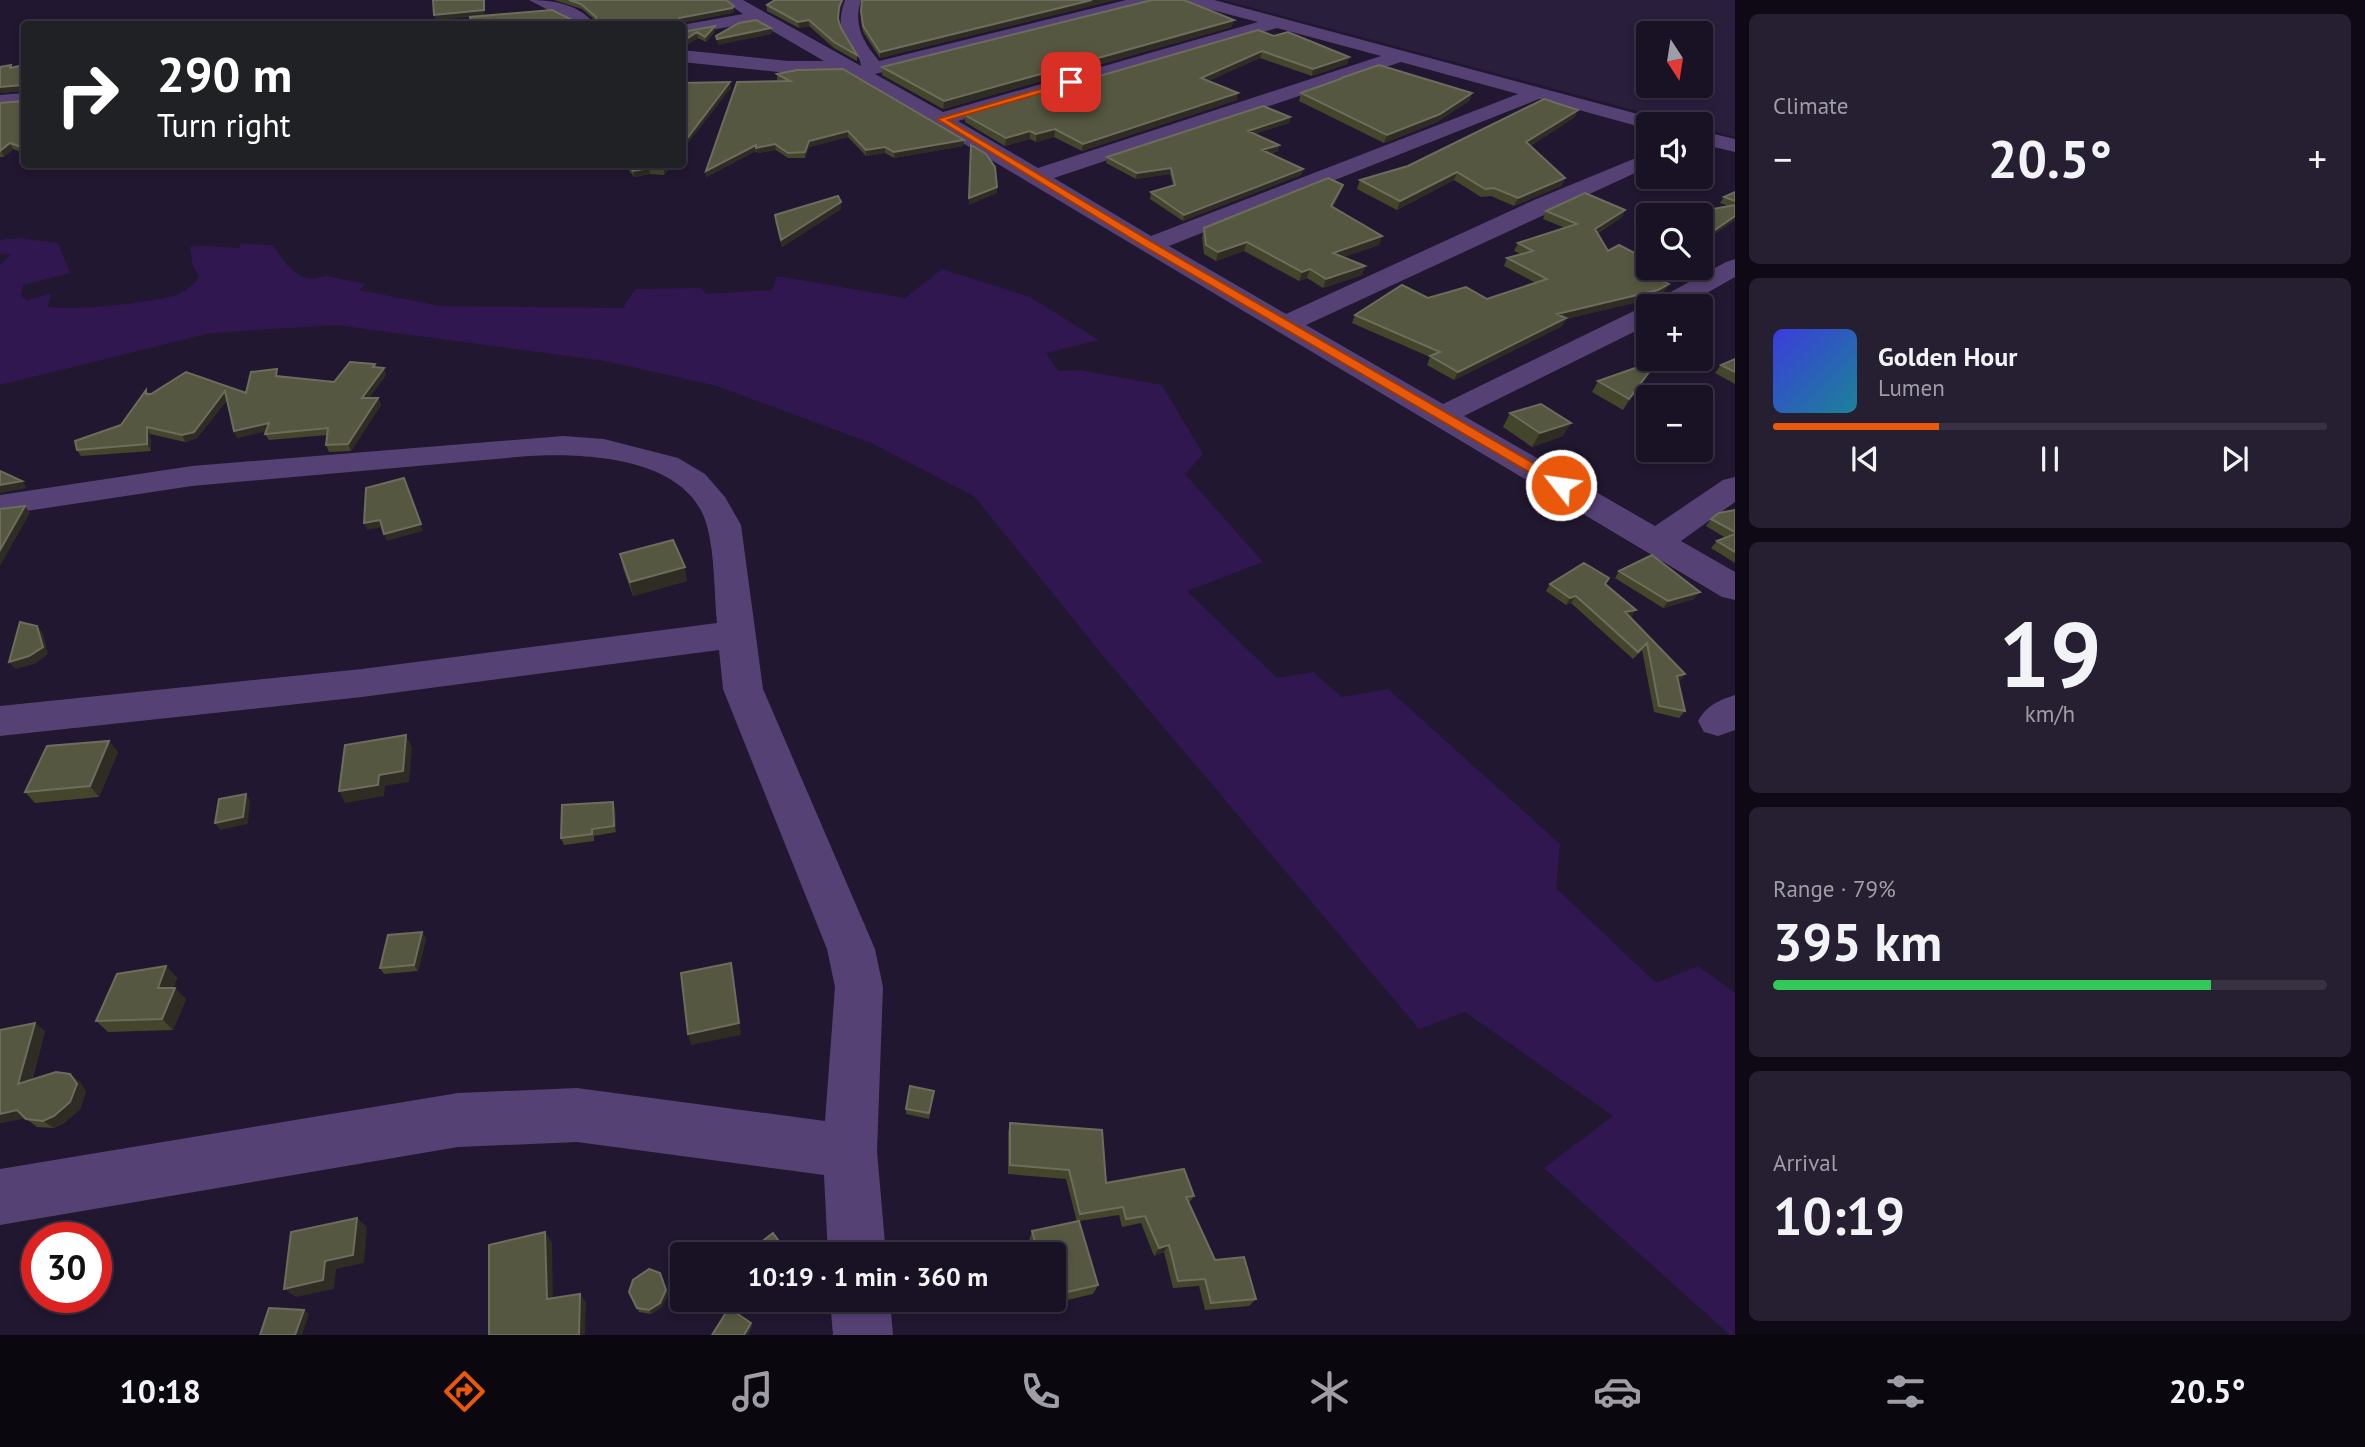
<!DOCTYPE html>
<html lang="en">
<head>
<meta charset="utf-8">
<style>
	:root { --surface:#191124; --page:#261f31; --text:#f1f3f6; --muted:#9f9da6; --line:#373141; --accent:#ea580c }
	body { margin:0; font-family:"PT Sans",sans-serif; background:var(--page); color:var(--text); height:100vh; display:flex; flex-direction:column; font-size:26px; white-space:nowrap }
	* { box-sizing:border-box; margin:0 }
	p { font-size:23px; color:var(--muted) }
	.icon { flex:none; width:38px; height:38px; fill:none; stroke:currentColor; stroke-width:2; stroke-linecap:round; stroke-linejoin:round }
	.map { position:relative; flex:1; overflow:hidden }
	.drawer { display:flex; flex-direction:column; gap:14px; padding:14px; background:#0e0914; width:630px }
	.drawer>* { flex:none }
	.guide { position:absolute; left:21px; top:21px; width:665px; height:147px; border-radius:7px; box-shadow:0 4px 10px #0003,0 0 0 2px var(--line); background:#202124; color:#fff; overflow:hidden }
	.needle { width:46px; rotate:168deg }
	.tools { position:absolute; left:1636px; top:21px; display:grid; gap:14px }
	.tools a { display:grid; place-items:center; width:77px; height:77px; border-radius:7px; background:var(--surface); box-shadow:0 4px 10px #0003,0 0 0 2px var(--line); font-size:35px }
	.speed { position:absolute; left:21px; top:1222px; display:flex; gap:14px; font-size:35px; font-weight:700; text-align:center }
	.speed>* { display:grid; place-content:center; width:91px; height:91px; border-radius:50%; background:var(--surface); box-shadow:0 4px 10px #0003,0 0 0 2px var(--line); line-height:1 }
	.speed .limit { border:10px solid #d22; background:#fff; color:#111 }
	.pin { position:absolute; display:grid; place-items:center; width:60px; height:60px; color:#fff; margin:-30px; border-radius:14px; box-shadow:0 4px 10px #0006 }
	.me { position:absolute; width:77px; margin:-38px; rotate:300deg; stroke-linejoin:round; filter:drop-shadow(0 0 5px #0008) }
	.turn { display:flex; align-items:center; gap:24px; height:147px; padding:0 21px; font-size:32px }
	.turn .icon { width:91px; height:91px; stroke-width:2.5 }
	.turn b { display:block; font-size:49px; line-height:60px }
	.big { font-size:52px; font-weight:700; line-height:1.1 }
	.drawer .widget { flex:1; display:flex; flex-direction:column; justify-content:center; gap:10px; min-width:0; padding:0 24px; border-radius:10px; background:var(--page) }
	.drawer .dial { align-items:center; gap:0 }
	.dial b { font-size:91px; line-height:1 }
	.song { display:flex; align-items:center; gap:21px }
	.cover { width:84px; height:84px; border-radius:10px; background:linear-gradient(135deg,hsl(240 70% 55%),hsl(190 70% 35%)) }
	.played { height:7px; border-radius:4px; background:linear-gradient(90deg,var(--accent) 30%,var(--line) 30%) }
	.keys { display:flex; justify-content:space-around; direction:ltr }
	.heat { display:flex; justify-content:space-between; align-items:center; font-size:38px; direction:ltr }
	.charge { height:10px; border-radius:5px; background:linear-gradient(90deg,#34c759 79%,var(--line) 0) }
	.trip { position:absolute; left:670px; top:1242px; width:396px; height:70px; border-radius:7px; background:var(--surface); box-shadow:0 4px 10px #0003,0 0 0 2px var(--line); font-weight:700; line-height:70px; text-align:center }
	.dock { display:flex; height:112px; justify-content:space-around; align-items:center; background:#0a070e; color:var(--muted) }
	.dock .icon { width:49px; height:49px }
	.dock .active { color:var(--accent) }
	.dock b { font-size:32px; color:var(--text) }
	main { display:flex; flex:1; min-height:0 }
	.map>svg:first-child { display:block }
	.built { fill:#2a1e3d; fill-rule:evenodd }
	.green { fill:#311750 }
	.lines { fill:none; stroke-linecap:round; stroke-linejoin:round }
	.minor { fill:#554173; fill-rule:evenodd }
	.wall { fill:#43462a }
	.shaded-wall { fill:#2e2c23 }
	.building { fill:#555740; stroke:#6c6d5c; stroke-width:2 }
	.route { fill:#ea580c; stroke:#983908; stroke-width:2 }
</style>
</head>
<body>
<main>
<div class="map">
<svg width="1735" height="1335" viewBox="0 0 1735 1335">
	<rect width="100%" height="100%" fill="#211730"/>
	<path class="built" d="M1223 0H1735V137L1701 128V124H1686ZM1648 33H1701V86H1648Z"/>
	<path class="green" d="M18 238 58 243 70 273 23 285 21 296 28 300 51 293 48 307C73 311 147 303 173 296 184 293 192 286 199 277L193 266 190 247C209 244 220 247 239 248L240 244 272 245 288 266 302 277 312 279 327 276 366 284 359 290 440 306 623 308 635 289 702 288 706 294 772 290 777 276 905 298 942 269 1030 297 1099 340 1046 353 1058 371 1080 370 1162 385 1203 454 1185 474 1263 562 1187 591 1277 678 1313 672 1342 697 1388 689 1560 844 1556 888 1656 983 1698 966 1735 993V1335H1730L1544 1168 1613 1116 1465 1012 1419 1029 1104 657 974 496 871 443 717 386 605 361 336 325 211 333 0 385V264L11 255 0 254V240Z"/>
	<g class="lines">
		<path class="minor" d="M529 0C553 0 578 4 595 24H575Z
			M723 0H743L861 66C859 44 830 41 845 0H861C853 25 863 42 879 61L1126 0H1154L1152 4 875 74 943 112 1258 22 1189 4 1187 0H1214L1660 120 1663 124H1648V129L1539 99 1169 246 1286 314 1534 200 1648 153V167L1306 325 1443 404 1638 309 1648 307V325L1464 416 1655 526 1723 480 1735 477V502L1681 541 1735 572V600L1722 597 844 72 788 73 682 62V50L788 61H824L757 22 682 35V25L743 14ZM1277 28 1381 56 1038 168 958 121ZM1401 62 1518 94 1151 236 1054 178Z
			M24 93V105L0 107V95Z
			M1701 131 1735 139V152L1701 144Z
			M1735 259V277L1684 306H1652L1656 300 1726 262Z
			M563 436 604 439 678 458 705 474 725 497 741 525 763 689 875 949 883 987 877 1151 886 1255H828L824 1175 577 1142 458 1147 0 1225V1169L458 1093 577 1088 825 1121 835 987 827 949 723 689 719 650 362 697 0 736V706L362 669 717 623C714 593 715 555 707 526 689 457 586 453 529 456L192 486 0 515V495L192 466Z
			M1735 695V730L1718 736 1704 732 1698 721C1706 706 1719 700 1735 695Z
			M830 1300H890L893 1335H833Z"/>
	</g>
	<path class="wall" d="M554 0H726L734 11 732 13 680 23V24H471L595 20 582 9Z
		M862 0H1115L880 58 863 32 861 17Z
		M767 5 839 13V20L841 28 857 55V61L834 48 809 26 799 28 767 11Z
		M1232 27 943 109 882 75V67Z
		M682 32H715L706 42 698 38 682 48Z
		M1274 36 1349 57 1347 64 1312 76 1260 58 1208 81 1237 100 1082 151 1054 137 1036 142 1030 139 1005 146 965 122V115Z
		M24 65V153L13 149 4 157H0V103L23 101V91L0 93 12 67Z
		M777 74 964 140 963 146 894 158 885 153 866 156 848 137 809 147 805 158H788L776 150 757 153 756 151 706 177V171L780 81 777 80Z
		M1341 78 1472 93 1469 101 1437 122 1384 143 1299 101 1301 93 1341 79Z
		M1290 117 1289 123 1254 134 1279 145 1278 151 1270 154 1303 169 1301 175 1183 221 1150 199 1151 192 1173 185 1170 174 1136 179 1106 163 1107 157Z
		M1575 117 1530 146 1565 178 1561 186 1514 206 1491 196 1481 197 1454 180 1397 210 1357 189 1360 180Z
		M624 164H673L664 175 650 174 634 177Z
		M1735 192V220L1701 243V215L1728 206 1720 203 1724 197Z
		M1340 193 1333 207 1382 236 1379 245 1343 257 1365 266 1362 275 1323 288 1307 278 1299 281 1244 251 1216 261 1204 254 1202 237 1204 228Z
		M841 202V209L782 247 775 221V215Z
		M1625 210 1622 217 1598 233 1608 251 1672 272 1668 280 1663 281 1664 292 1654 298 1566 319 1562 326 1454 380 1427 365 1430 357 1352 323 1355 315 1428 298 1487 299 1536 283 1504 266 1507 258 1521 254 1514 251 1518 243 1565 228 1543 219 1546 211Z
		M1735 359V384L1715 373 1721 365Z
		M1658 360 1651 371 1623 410 1592 392 1598 381Z
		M375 364 376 368 386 375 369 398H378L381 405 351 451 329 452 326 445 327 435 269 440 265 434 266 431 237 438 234 431 227 400 197 438 185 442 150 434 151 451 81 456 77 450 121 425 146 390 149 394 246 393 334 382Z
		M1510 413 1563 436 1532 447 1503 427Z
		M1735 510V563L1711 548 1717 541 1726 538 1706 526 1711 519Z
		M620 554 687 581 633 596 623 568Z
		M1619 571 1694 599 1663 608 1615 578Z
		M1550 584H1605L1680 681 1678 682 1685 711 1679 718 1654 712 1642 650 1633 659 1571 603 1566 605 1546 591Z
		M118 752 99 797 35 803 25 792Z
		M615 808 616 832 594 836V841L564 845 561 838Z
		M422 932 426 939 418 971 384 974 380 968Z
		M166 966 177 978 173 988 186 999 173 1030 108 1032 96 1021Z
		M0 1030 45 1031 32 1080 80 1082 86 1092 80 1109 64 1123 54 1128 37 1127 25 1118 0 1123Z
		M934 1091 929 1119 906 1114V1109Z
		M1010 1123 1106 1183 1194 1196 1189 1203 1215 1260 1256 1299 1249 1306 1205 1310 1199 1286 1173 1288 1164 1252 1154 1256 1141 1223 1122 1227 1119 1215 1079 1221 1098 1285 1093 1294 1046 1305 1045 1300H1054V1255H1033L1029 1241 1032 1231 1077 1222 1066 1179 1008 1174V1132Z
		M660 1273 668 1294 662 1307 651 1314 639 1312 629 1292Z"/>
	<path class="shaded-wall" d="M484 0 485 16 435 20 434 15Z
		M842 0H844L839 13V7Z
		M1092 0H1115L880 58V52Z
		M734 6V11L732 13 680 23 679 24V18Z
		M809 20V26L799 28 798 22Z
		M1234 20 1232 27 943 109 944 101Z
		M715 26V32L706 42 705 37Z
		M771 28 772 34 718 45 717 39Z
		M697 32 698 38 682 48V42Z
		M1262 51 1260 58 1200 85 1201 78Z
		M1349 57 1347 64 1312 76 1313 69Z
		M730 82 731 88 682 151V145Z
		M23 85 24 91 0 93V87Z
		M1238 93 1237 100 1082 151 1083 144Z
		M1472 93 1469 101 1437 122 1384 143 1387 135Z
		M1578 110 1575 117 1523 150 1526 142Z
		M1290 117 1289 123 1246 137 1248 131Z
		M1055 129 1054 137 1036 142V134Z
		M848 131V137L809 147 805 158V152L809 141Z
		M1030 131V139L1005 146 1006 138Z
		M964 140 963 146 894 158V152Z
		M10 143 13 149 4 157 1 151Z
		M775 144 776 150 757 153 756 148Z
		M756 145V151L706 177V171Z
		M1279 145 1278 151 1261 156 1262 150Z
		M885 147V153L866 156V150Z
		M486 164H510L487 168Z
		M667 164H673L664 175V169Z
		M649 168 650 174 634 177 633 171Z
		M1171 168 1170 174 1136 179 1137 173Z
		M1303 169 1301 175 1183 221 1184 215Z
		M1457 172 1454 180 1397 210 1400 201Z
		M1565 178 1561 186 1514 206 1518 198Z
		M1343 185 1340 193 1328 214 1331 206Z
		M997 187V193L969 205V198Z
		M841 202V209L782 247 781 240Z
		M1625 210 1622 217 1592 236 1595 229Z
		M1735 216V220L1701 243 1705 237Z
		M1382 236 1379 245 1330 262 1333 253Z
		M1247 242 1244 251 1216 261 1218 252Z
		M1365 266 1362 275 1323 288 1326 279Z
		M1310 269 1307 278 1299 281 1302 272Z
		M1672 272 1668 280 1650 285 1654 277Z
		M1669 284 1664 292 1654 298 1566 319 1562 326 1454 380 1458 372 1557 314Z
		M1658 360 1651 371 1623 410 1629 399Z
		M384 368 386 375 364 405 362 398Z
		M225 391 228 398 197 438 185 442 182 435Z
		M378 398 381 405 351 451 348 444Z
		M269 423 272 430 237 438 234 431Z
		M1571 423 1563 436 1532 447 1540 433Z
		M147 427 150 434 151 451 147 444Z
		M22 481 27 488 0 493V485Z
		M25 506 30 513 0 566V550Z
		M380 520 383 527 367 530 364 523Z
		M421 524 423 531 387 541 384 534Z
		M685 567 687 581 633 596 630 582Z
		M1700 592 1694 599 1663 608 1668 601Z
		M1576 596 1571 603 1566 605 1570 598Z
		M1636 610 1631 617 1625 612Z
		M37 626 43 633 48 654 35 664 15 669 9 662Z
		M1685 674 1680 681 1672 683 1677 676Z
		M406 735 412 747 409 782 385 786 384 796 345 803 339 791 379 775Z
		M109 741 118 752 99 797 90 786Z
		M246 794 250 800 248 824 220 830 215 823Z
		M613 802 615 808 616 832 614 826Z
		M422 932 426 939 418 971 414 965Z
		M731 963 741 1035 691 1045 688 1034Z
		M166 966 177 978 169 1000 158 988Z
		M175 988 186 999 173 1030 162 1019Z
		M35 1023 45 1031 28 1092 18 1084Z
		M70 1074 80 1082 86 1092 80 1109 64 1123 54 1128 43 1121Z
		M17 1110 27 1118 0 1123V1114Z
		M357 1218 367 1227 364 1263 336 1269 334 1289 296 1297 284 1289 325 1261Z
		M545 1232 552 1242 553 1307 547 1299Z
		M1169 1245 1164 1252 1154 1256 1159 1248Z
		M660 1273 668 1294 662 1307 651 1314 649 1310Z
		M580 1294 586 1302 585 1335H579Z
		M304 1310 309 1314 302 1335H295Z
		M751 1323 752 1327 748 1335H744Z"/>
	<path class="building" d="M433 0H484V10L434 15Z
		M569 0H726L734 6 732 8 679 18V24H471L470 17 552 10 574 21 596 20V17L581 4Z
		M775 0H842L839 7 838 19 841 28 857 55 834 42 809 20 798 22 767 5Z
		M862 0H1092L880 52 863 26 861 11Z
		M1152 0H1184L1234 20 944 101 882 67Z
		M756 20 771 28 717 39 716 36 739 23Z
		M715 26 705 37 697 32 682 42V32Z
		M1258 30 1274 36 1288 32 1349 57 1313 69 1262 51 1201 78 1238 93 1083 144 1055 129 1036 134 1030 131 1006 138 965 115Z
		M11 65 10 68 24 65V148L10 143 0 151V103L23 101V85L0 87V67Z
		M1379 65 1472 93 1440 114 1387 135 1301 93 1343 78H1341Z
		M843 69 964 140 894 152 885 147 866 150 848 131 809 141 805 152 788 153 775 144 756 148V145L706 171 737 82 790 81 777 74 797 70Z
		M730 82 682 145V83Z
		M1544 99 1578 110 1526 142 1565 178 1518 198 1494 188 1485 189 1457 172 1400 201 1360 180 1408 166Z
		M1263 106 1290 117 1248 131 1279 145 1262 150 1303 169 1184 215 1151 192 1175 185 1171 168 1137 173 1107 157Z
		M971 145 986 154 995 167 997 187 969 198Z
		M628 164H667L664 169 649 168 633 171Z
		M1328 178 1343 185 1331 206 1382 236 1333 253 1365 266 1326 279 1310 269 1302 272 1247 242 1218 252 1206 245 1204 228Z
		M1735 192V201L1724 197Z
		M1585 193 1625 210 1595 229 1608 251 1619 245 1648 260V268H1664L1672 272 1654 277 1669 284 1658 290 1557 314 1566 318 1458 372 1430 356 1440 352 1355 315 1402 285 1428 298 1466 287 1487 299 1547 279 1507 258 1533 251 1518 243 1577 224 1546 211Z
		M838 196 841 202 781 240 775 215Z
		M1735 205V216L1705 237 1701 236V215H1680Z
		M1735 359V372L1721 365Z
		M1658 360 1629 399 1598 381Z
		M350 362 375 364 373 367 384 368 362 398H378L348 444 326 445 328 428 265 434 269 423 234 431 225 391 194 432 182 435 147 427V444L77 450 75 441 121 425 146 390V394H151L186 372 246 393 251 372 277 369 276 376 334 382Z
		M1541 404 1571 423 1540 433 1510 413Z
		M0 471 22 481 0 485Z
		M404 478 421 524 384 534 380 520 364 523 366 488Z
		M25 506 0 550V509Z
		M1735 510V532L1711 519 1719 513Z
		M1735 534V552L1717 541Z
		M673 540 685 567 630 582 620 554Z
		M1652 555 1700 592 1668 601 1619 571Z
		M1584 563 1609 578 1605 584 1636 610 1625 612 1685 674 1677 676 1685 711 1659 706 1647 643 1638 652 1576 596 1570 598 1550 584Z
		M20 622 37 626 43 647 29 656 9 662Z
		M406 735 403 771 379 775 378 785 339 791 345 745Z
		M109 741 90 786 25 792 47 746Z
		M246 794 243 817 215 823 219 799Z
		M613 802 614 826 592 829V834L561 838 562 805Z
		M422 932 414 965 380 968 388 935Z
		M731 963 739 1023 688 1034 681 973Z
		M166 966 158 988H175L162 1019 96 1021 117 974Z
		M35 1023 18 1084 56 1072 70 1074 77 1084 70 1102 54 1116 43 1121 26 1119 17 1110 0 1114V1030Z
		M910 1086 934 1091 929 1113 906 1109Z
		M1010 1123 1102 1130 1106 1183 1184 1169 1194 1196 1186 1197 1215 1260 1244 1257 1256 1299 1211 1303 1205 1279 1178 1281 1169 1245 1159 1248 1145 1216 1126 1219 1123 1207 1080 1214 1069 1170 1010 1165Z
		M357 1218 353 1255 325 1261 323 1280 284 1289 291 1232Z
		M1079 1221 1098 1285 1054 1295V1255H1039L1032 1231Z
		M545 1232 547 1299 580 1294 579 1335H489V1245Z
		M773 1233 789 1255H760L755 1247Z
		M649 1269 660 1273 666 1290 660 1303 649 1310 637 1308 629 1292 633 1280Z
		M269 1308 304 1310 295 1335H260Z
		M729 1308 751 1323 744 1335H712Z"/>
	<path class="route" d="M1071 80 1074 84 948 120 1152 242 1566 482V488H1556L1145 247 937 119Z"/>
</svg>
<div class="tools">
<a><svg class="needle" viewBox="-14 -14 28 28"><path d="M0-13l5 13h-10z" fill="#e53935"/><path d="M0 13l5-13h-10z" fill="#9f9da6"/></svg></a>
<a><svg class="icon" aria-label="sound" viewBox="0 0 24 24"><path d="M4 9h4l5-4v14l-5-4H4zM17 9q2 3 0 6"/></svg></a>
<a><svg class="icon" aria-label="search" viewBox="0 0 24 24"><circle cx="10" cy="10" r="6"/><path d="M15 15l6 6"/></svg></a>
<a>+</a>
<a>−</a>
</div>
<div class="speed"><div class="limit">30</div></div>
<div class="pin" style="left:1071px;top:82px;background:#d93025"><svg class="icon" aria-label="arrive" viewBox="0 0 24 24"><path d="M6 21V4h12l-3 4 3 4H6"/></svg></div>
<svg class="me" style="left:1561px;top:485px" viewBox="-20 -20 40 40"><circle r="17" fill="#ea580c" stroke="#fff" stroke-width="3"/><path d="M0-11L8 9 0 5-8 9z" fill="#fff"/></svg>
<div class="trip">10:19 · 1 min · 360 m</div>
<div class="guide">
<div class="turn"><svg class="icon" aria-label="right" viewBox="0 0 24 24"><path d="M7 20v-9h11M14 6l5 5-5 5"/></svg><div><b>290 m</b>Turn right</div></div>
</div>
</div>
<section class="drawer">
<div class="widget"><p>Climate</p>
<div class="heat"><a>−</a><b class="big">20.5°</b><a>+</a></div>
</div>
<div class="widget">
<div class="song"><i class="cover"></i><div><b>Golden Hour</b><p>Lumen</p></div></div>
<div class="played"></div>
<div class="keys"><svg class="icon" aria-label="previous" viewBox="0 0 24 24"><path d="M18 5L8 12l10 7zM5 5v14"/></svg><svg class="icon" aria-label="pause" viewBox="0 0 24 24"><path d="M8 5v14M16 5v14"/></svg><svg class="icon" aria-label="next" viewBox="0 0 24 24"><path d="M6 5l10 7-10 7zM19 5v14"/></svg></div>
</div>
<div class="widget dial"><b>19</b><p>km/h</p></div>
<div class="widget"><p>Range · 79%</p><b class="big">395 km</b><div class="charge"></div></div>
<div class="widget"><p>Arrival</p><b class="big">10:19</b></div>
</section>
</main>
<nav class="dock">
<b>10:18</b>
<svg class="icon active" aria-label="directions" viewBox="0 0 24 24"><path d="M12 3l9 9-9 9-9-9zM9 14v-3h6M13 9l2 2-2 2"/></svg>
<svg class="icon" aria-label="music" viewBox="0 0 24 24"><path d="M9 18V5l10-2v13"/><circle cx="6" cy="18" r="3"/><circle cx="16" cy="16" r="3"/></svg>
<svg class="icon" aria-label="phone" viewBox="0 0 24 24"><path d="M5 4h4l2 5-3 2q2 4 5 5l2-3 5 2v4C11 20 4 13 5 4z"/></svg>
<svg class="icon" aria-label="climate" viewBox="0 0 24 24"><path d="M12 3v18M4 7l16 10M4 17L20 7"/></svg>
<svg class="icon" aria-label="car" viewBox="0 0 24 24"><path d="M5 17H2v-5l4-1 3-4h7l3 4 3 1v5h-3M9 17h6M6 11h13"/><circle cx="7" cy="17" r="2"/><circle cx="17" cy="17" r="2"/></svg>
<svg class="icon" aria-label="filters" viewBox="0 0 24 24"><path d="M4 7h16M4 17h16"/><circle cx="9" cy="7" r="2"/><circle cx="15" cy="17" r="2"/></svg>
<b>20.5°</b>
</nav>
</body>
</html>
